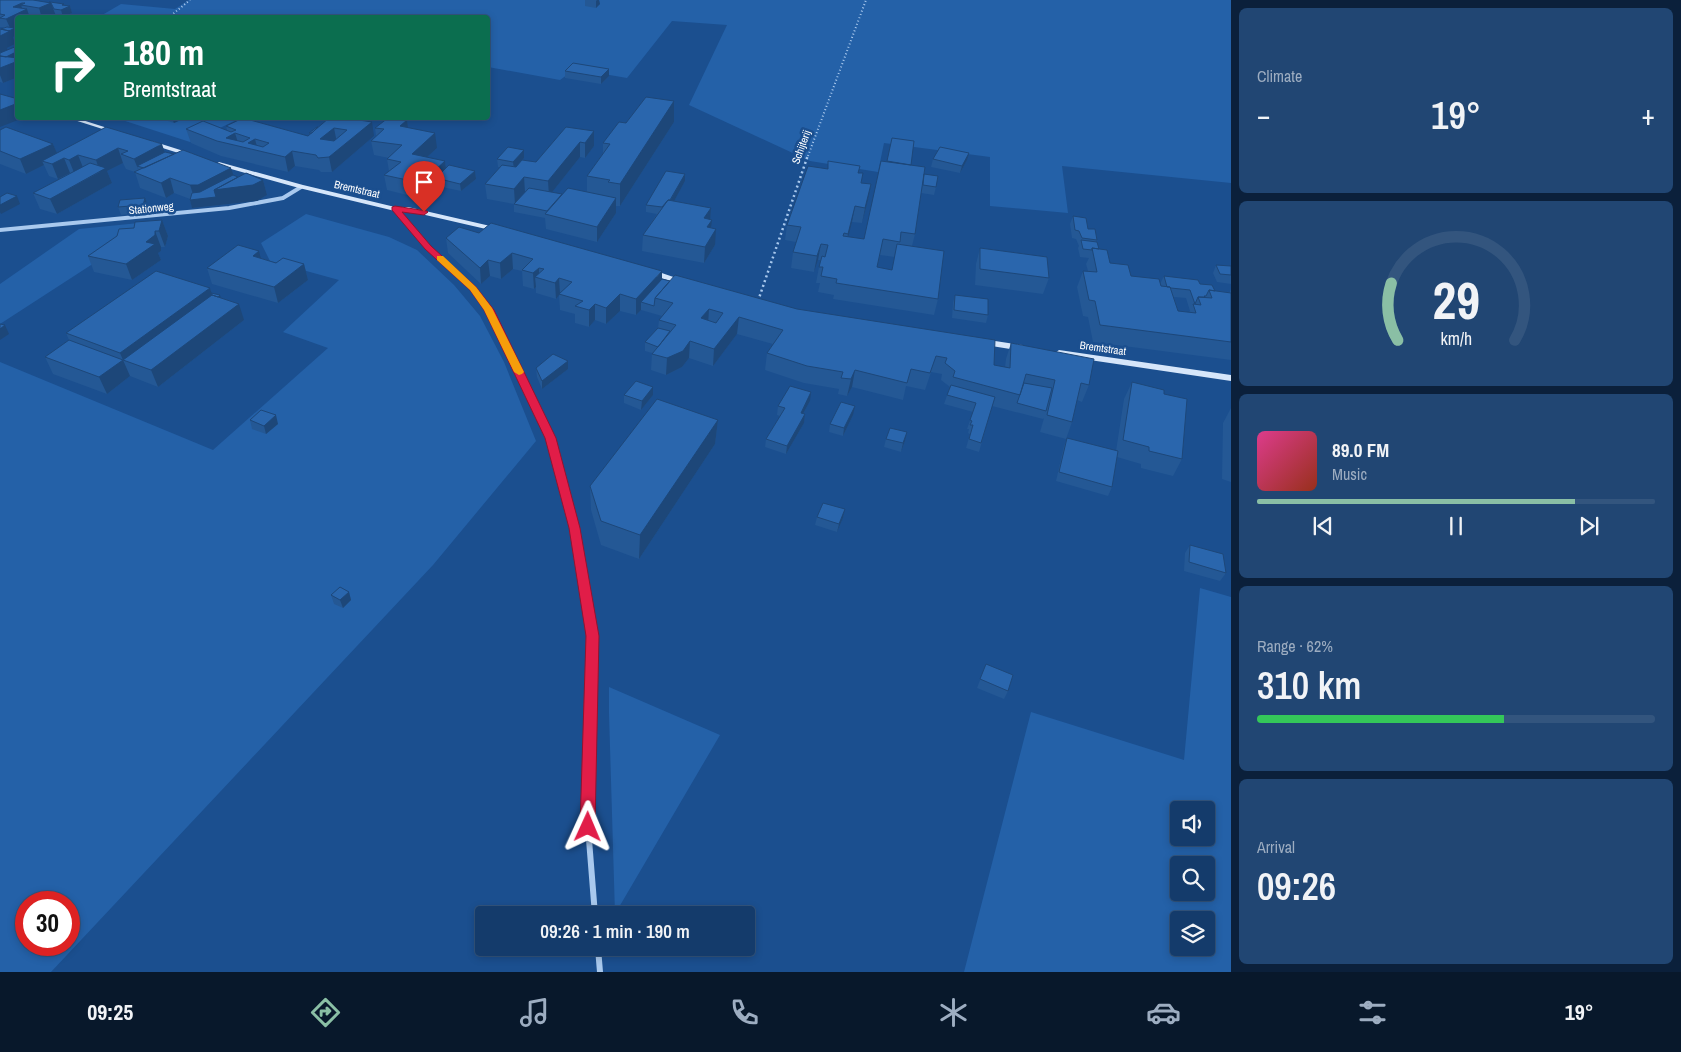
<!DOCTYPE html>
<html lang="en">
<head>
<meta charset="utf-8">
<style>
	:root { --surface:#143b6b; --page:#214673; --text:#f1f3f6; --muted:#9dadc1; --line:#33557e; --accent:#8abfa5 }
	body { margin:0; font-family:"Archivo Narrow",sans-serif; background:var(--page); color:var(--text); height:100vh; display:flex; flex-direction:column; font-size:19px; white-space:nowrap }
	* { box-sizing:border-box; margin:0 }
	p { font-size:16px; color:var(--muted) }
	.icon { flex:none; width:28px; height:28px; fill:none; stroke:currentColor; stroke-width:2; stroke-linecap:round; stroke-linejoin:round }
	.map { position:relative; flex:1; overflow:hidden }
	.sheet { display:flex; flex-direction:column; gap:8px; padding:8px; background:#0b203b; width:450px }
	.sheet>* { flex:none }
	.banner { position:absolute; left:15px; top:15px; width:475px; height:105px; border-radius:5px; box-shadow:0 2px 8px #0003,0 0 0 1px var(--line); background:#0b6e4f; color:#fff; overflow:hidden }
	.tools { position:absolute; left:1170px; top:801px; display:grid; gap:10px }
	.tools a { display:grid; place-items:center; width:45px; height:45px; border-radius:5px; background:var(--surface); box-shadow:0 2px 8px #0003,0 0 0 1px var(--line); font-size:25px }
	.speed { position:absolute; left:15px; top:891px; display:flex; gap:10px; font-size:25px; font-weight:700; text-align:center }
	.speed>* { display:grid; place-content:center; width:65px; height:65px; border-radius:50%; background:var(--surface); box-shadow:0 2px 8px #0003,0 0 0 1px var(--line); line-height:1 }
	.speed .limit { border:8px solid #d22; background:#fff; color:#111 }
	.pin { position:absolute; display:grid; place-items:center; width:42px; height:42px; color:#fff; margin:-51px -21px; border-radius:50% 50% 50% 0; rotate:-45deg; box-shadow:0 0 5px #0007 }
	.pin .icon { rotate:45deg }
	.me { position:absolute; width:55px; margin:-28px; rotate:1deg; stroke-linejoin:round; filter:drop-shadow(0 0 4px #0008) }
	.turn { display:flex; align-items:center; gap:18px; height:105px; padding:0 25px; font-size:22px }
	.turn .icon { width:65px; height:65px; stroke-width:2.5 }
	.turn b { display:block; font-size:35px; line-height:42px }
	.big { font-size:38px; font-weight:600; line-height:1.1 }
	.sheet .widget { flex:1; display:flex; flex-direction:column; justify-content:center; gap:8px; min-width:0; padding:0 18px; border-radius:8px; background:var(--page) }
	.sheet .dial { align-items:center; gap:0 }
	.dial svg { height:130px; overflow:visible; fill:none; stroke:var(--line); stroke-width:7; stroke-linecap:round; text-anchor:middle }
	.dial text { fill:var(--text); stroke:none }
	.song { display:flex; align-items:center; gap:15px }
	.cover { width:60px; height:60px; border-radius:8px; background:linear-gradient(135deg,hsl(330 70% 55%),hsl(10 70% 35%)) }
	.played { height:5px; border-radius:2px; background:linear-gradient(90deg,var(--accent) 80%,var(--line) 80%) }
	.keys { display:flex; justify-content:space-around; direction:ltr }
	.heat { display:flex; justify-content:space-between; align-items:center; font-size:28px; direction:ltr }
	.charge { height:8px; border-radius:4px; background:linear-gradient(90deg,#34c759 62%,var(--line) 0) }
	.trip { position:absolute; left:475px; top:906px; width:280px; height:50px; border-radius:5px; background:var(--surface); box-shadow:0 2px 8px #0003,0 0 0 1px var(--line); font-weight:600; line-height:50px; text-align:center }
	.tab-bar { display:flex; height:80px; justify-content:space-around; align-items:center; background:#08182b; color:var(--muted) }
	.tab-bar .icon { width:35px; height:35px }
	.tab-bar .active { color:var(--accent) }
	.tab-bar b { font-size:22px; color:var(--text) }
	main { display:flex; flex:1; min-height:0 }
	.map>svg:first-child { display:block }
	.green { fill:#2461a8; fill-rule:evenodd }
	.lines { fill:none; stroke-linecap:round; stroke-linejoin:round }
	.path-far1 { stroke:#a9c9ee; stroke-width:2; stroke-dasharray:1 2.5; stroke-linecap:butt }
	.path { stroke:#a9c9ee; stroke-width:2.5; stroke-dasharray:2 3; stroke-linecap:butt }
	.street-far2 { stroke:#a9c9ee; stroke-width:4 }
	.street-far1 { stroke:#a9c9ee; stroke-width:5 }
	.street { stroke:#a9c9ee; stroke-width:6 }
	.secondary { fill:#d6e6fa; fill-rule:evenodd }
	.wall { fill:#245895; fill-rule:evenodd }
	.shaded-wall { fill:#1d4779 }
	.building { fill:#2a66ad; stroke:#1d4779; fill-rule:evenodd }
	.route { fill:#e11d48; stroke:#92132f }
	.slow { fill:#f59e0b }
	.labels { text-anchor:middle; stroke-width:5; stroke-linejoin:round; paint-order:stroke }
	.far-street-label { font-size:11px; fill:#fff; stroke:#1b4f8f }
</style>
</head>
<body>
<main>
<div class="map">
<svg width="1231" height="972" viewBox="0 0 1231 972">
	<rect width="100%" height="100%" fill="#1b4f8f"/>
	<path class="green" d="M189 0H1231V183L1062 166 1068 213 990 206V157L884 143 878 172 810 161 689 105 727 25 672 21 627 78 575 69 560 80 488 67V18H97L121 4 175 9Z
		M121 118H241L190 142 119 119Z
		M306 214 389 237 417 250 454 285 480 316 504 362 536 441 433 565 51 972H0V362L213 450 328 348 283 332 339 280 270 261 261 243ZM26 902H69V945H26Z
		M159 221 0 324V284L79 229Z
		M1200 588 1231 597V972H964L1031 712 1184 760ZM1179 810H1206V838H1179ZM1179 865H1206V892H1179ZM1179 920H1206V948H1179Z
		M609 687 720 735 615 914 609 713Z"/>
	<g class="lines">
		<path class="path-far1" d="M168 18 190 0
			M808 156 866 0"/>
		<path class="path" d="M758 301 808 155"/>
		<path class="street-far2" d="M395 209 428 247 473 288 489 310 513 360
			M0 230 229 208 283 198 301 187"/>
		<path class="street-far1" d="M512 359 550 438 575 527 590 625"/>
		<path class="street" d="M590 624 592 636 588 827 595 915
			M598 948 600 972"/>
		<path class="secondary" d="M68 118H76L120 132 115 133Z
			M152 141 193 154 194 155 191 157 150 144 149 143Z
			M219 162 303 185 395 207H408L499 228 503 230 499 232 408 211H395L299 188 217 165 216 164Z
			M647 270H653L688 282 684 284H681L647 274Z
			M982 339 1022 345 1026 348 1022 351 979 344 978 342 979 340Z
			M1059 350 1231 375V381L1056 355 1055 353Z"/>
	</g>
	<path class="wall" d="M0 0 64 4 65 5 70 6 72 13 63 17 56 16 52 18H18L15 30 17 35 13 37 15 44 7 48 8 50 18 46V77L3 83 0 82V29L4 28 3 27H0Z
		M585 0H599L600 4 596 8 585 6Z
		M609 69V76L601 84 565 78V71Z
		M162 118H185L174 123 162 119Z
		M329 118 374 136 332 172H321L319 170 295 166 288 172 221 156 191 143 186 129 227 130 226 126 308 136 310 135 309 133 318 127Z
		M407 120 408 128 437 148 427 157 445 161 446 168 475 171 476 179 461 191 437 186 423 199 387 190 384 175 389 171 387 159 389 158 374 155 371 141 376 136 375 128Z
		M674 122 620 206H616V213L597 242 546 229 545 218 514 212V204L487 199 485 184 500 167H498L497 159 524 150V158L522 160 536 162 566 127 594 146 585 158 580 157 552 192 562 194 587 192V176L603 153V143L626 123Z
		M106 127 165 152 238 177 263 180 267 195 257 201 192 208 190 199 174 193 166 198 140 188 135 172 126 169 123 163 107 171 112 183 57 214 40 209 33 193 70 173 58 179 49 176 44 165 26 174 0 164V130L53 144 57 154Z
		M933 159 967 160 960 173 931 167Z
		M911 165 924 174 936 187 934 195 921 193 915 234 912 246 938 299 934 315 833 299 834 295 818 292 820 283H816L819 267 821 260H818L814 272 791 268 793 252 796 242 785 240 787 225 859 173 862 183 871 184 868 200 862 223 852 222 848 237 864 239ZM880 255 895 257 892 270 877 267Z
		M685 174V181L674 201 711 208 710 220 715 245 704 263 642 251 643 235 657 214 646 212V205Z
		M145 198 148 206 146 212 121 215 118 207Z
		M1073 216 1088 229 1097 240 1096 242 1099 249 1110 263 1131 276 1160 284 1164 276 1200 284 1215 291 1230 292 1231 289V360L1093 342 1088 317 1083 316 1077 287 1083 271H1088L1086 264 1089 258 1080 257 1078 248 1079 246 1076 239 1072 238 1070 224ZM1174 297 1186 298 1190 311 1189 312 1178 311Z
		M162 220 168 236 165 247H161V251L158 253 161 260 132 280 94 272 88 256 134 228Z
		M479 233 662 279 994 365 1005 367 1006 359 1011 343 1089 385 1082 402 1077 400 1072 422 1066 439 1040 432 1044 418 1043 419 992 406 979 452 966 448 970 434 968 433 969 429H967L973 412 944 404 950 387 941 380 942 374 931 372 925 390 906 386 903 400 852 387 847 396 838 394 839 389 804 383 765 370 767 353 773 344 737 334 713 366 689 358 682 367 666 375 651 370 652 353 645 351V342L658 328 659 320 662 316 641 310 636 315 620 311 606 324 595 320 589 327 575 323V314L560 310 559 295 556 299 536 293V287L534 289 523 286 522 271 513 269 501 279 490 276 481 284 448 253 446 238Z
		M980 248 1049 278 1043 294 975 285 976 264Z
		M261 258 276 263 304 264 308 280 278 303 212 284 207 268Z
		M1216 265 1231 266V284L1217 282 1213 273Z
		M210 288 211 293 221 298 244 320 158 387 130 376 107 394 53 374 45 357 69 340 66 333Z
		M955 295 988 315 986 323 952 318 953 303Z
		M536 368 568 369 542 389 537 377Z
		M1132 382 1164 394 1182 459 1173 476 1141 468V464L1117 457 1112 487 1108 496 1056 481 1064 446 1067 438 1116 451 1124 399Z
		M624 395H653L641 410 624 403Z
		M810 401 803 414H805L804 423 786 454 765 447 766 439 780 416 777 415 778 406Z
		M1231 408V482L1222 479 1223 423Z
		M853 415 843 436 829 432 830 424Z
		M250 420 278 424 266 434 252 429Z
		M718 420 715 444 639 559 601 545 591 510 590 486Z
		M907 432 905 441 901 452 884 447 886 439Z
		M845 509 843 518 837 532 815 525 817 517Z
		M1190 545 1226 573 1220 581 1184 571 1185 553Z
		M349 592 351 600 343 608 334 604 331 595Z
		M986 664 1008 691 1004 699 977 688Z"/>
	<path class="shaded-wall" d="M597 0H599L600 4 596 8V1Z
		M22 3 23 6 21 5 23 11 27 9 30 18H18V29L15 30 17 35 13 37 15 44 7 48 9 52 0 57V36L11 30 6 19 13 7Z
		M51 3 56 16 52 18H42L39 8Z
		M64 4 66 8 70 6 72 13 63 17 61 10 62 5Z
		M18 51V59H0Z
		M18 61V70H16L18 74V77L3 83 0 75V68Z
		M609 69V76L601 84V77Z
		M674 101V122L620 206V184Z
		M18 103V118H23L0 127V110Z
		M172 118H185L174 123Z
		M407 120 409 135 400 126Z
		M372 122 374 136 332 172 329 157Z
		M334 128 337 143 320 139Z
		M594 131V146L585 158V143Z
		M235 133 239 146 226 138Z
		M435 133 437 148 415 168 412 154Z
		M255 139 258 151 248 143Z
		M580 142V157L549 196 548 181Z
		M53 144 59 158 42 161 44 165 26 174 20 159Z
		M162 144 167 159 137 166 140 174 134 159Z
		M118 148 123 163 107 171 112 183 57 214 50 199 100 172 96 160Z
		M524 150V158L514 169 513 162Z
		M292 151 295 166 288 172 285 157Z
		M969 153 967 160 960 173 962 166Z
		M78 155 84 170 75 175 69 160Z
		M64 158 70 173 58 179 52 164Z
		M445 161 447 176 436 178 437 186 423 199 421 183Z
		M231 168 236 183 263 180 267 195 257 201 192 208 190 200H195L190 185Z
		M475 171 476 179 461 191 460 184Z
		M685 174V181L666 216V208Z
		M524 177 525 192 515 204 514 189Z
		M170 178 174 193 166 198 161 183Z
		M871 184 868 200 862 223 865 208Z
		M17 196 20 204 1 214 0 212V205Z
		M145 198 148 206 146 212 143 205Z
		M616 198V213L597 242V227Z
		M855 206 852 222 845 250 848 234Z
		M711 208 710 223 704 218Z
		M162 220 168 236 165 247 159 231Z
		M712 220 710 236 707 227Z
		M716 229 715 245 704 263 705 247Z
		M155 231 161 247V251L158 253 161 260 132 280 126 264Z
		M821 244 818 260 814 272 817 256Z
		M259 251 263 267 253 256Z
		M512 253 513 269 501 279 500 263Z
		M488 260 490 276 481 284 480 268Z
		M304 264 308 280 278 303 274 287Z
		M539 268V278L535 277 536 287 534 289 533 273Z
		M662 271V287L641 302V310L636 315V299Z
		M559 278 560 294 556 299 555 283Z
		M210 288 214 301 220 295 223 304 123 360 130 376 107 394 99 377 123 360 120 353Z
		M620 294V311L606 324V308Z
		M239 304 244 320 158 387 151 370Z
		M595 304V320L589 327V310Z
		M709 309 708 325 701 318Z
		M739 317 737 334 713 366 714 349Z
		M5 325 9 334 0 340V329Z
		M690 341 689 358 682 367 666 375 667 358Z
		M568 361V369L542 389V381Z
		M855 370 852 387 847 396 851 379Z
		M653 387V395L641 410 642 401Z
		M811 392 810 401 799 421 801 413Z
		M855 406 853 415 843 436 844 428Z
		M805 414 804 423 786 454 787 446Z
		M276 415 278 424 266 434 264 426Z
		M718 420 715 444 639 559 640 535Z
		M907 432 905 441 901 452 903 443Z
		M845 509 843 518 837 532 839 524Z
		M349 592 351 600 343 608 340 600Z"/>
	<path class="building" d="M0 0H33L51 3 39 8 21 5 25 3H22L13 7 27 9 6 19 0 18 5 15 0 14Z
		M49 2H50L64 4 62 5 70 6 61 10 54 9 51 3Z
		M7 27 15 28 9 31 1 29Z
		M0 29 10 31 0 36Z
		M17 46 18 51 6 57 0 56V53Z
		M0 56 18 58V61L0 68Z
		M573 63 609 69 601 77 565 71Z
		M0 94 18 99V103L0 110Z
		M646 97 674 101 620 184 608 182 610 180 587 176 610 144 603 143 619 122 626 123Z
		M243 118 308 136 329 118H346L372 122 329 157 318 158 316 155 292 151 285 157 217 141 186 129 203 121 231 132 236 130 226 126ZM334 128 347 130 334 141 320 139ZM235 133 250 138 243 142 226 138ZM255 139 269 143 263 147 248 143Z
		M388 118 407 120 400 126 435 133 412 154 445 161 421 183 384 175 401 162 387 159 402 145 371 141 384 129 375 128Z
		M6 127 53 144 20 159 0 151V130Z
		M106 127 162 144 134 159 121 154 128 151 118 148 96 160 78 155 69 160 64 158 52 164 42 161Z
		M317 127H318L312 133H309Z
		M566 127 594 131 585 143 580 142 548 181 524 177 514 189 485 184 502 165 516 167 522 160 536 162Z
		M892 138 914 141 911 165 887 161Z
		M508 147 524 150 513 162 497 159Z
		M940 147 969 153 962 166 933 159Z
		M183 150 231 168 198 185H190L170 178 161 183 134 172Z
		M165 152 174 154 144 168 137 166Z
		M828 161 860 166 858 173H863L861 183 871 184 865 208 855 206 848 234 844 233 843 236 864 239 881 161 925 167 915 234 901 232 900 242 883 239 877 267 892 270 897 244 944 251 938 299 836 283 837 279 821 276 823 267H819L822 256 825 257 828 245 821 244 817 256 793 252 801 227 787 225 808 166 828 169Z
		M90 163 106 168 50 199 33 193Z
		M449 165 475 171 460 184 436 178Z
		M666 171 685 174 670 200H668L662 207 646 205Z
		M246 173 263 180 253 185 214 190Z
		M924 174 938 176 936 187 923 185Z
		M233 175 238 177 214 190 216 197 190 200 192 193 200 192Z
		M529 188 562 194 547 211 514 204Z
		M568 188 616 198 597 227 545 214Z
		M7 193 17 196 0 205V197Z
		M145 198 143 205 118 207 120 200Z
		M668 200 711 208 704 218 712 220 707 227 716 229 705 247 643 235Z
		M1073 216 1086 218 1088 229H1095L1097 240 1082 238 1079 231 1075 230Z
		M162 220 159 231H155V235L146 242 155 244 126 264 88 256 117 236 119 229 134 228 135 222Z
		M491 223 662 271 636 299 620 294 606 308 595 304 589 310 575 306 583 301 559 294 572 282 559 278 555 283 535 277 544 269 539 268 533 273 522 270 533 259 512 253 500 263 488 260 480 268 446 238 459 227 479 233Z
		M1081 240 1097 242 1099 249 1092 248V250L1083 249Z
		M238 245 259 251 253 256 276 263 283 258 304 264 274 287 207 268Z
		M980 248 1047 257 1049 278 980 269Z
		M1092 248 1107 250 1110 263 1128 265 1131 276 1159 279 1161 286 1170 287 1178 311 1196 313 1193 304 1201 305 1198 297 1212 298 1209 290 1231 293V342L1100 325 1095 301 1089 300 1083 271 1097 272Z
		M1216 265 1231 266V275L1220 274Z
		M156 271 210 288 120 353 66 333Z
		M675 275 797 309 995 340 994 365 1010 368 1011 343 1094 359 1089 385 1081 383 1072 422 1047 415 1055 380 1026 374 1020 395 953 377 955 371 945 363 947 358 936 356 930 373 911 369 907 383 855 370 851 379 841 378 843 372 807 366 767 353 783 330 739 317 714 349 690 341 683 351 667 358 652 354 676 325 659 320 673 303 655 298ZM709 309 723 313 716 323 701 318Z
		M1164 276 1198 280 1200 284 1212 285 1215 291 1209 290 1206 296H1204L1205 297H1198L1195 304 1190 290 1171 288 1170 287H1167Z
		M662 279 670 281 655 298 654 306 641 302Z
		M211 293 220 295 218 297 212 295Z
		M212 295 239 304 151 370 123 360Z
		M955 295 988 299V315L954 310Z
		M0 324 5 325 0 329Z
		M658 328 670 331 658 347 645 342Z
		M69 340 123 360 99 377 45 357Z
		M553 354 568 361 542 381 536 368Z
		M636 381 653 387 642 401 624 395Z
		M1132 382 1164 390V394L1187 399 1182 459 1149 451V447L1123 440Z
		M1024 383 1052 388 1046 411 1017 403Z
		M951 385 995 397 981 443 969 439 973 425H970L972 421 970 420 976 403 947 395Z
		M790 386 811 392 801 413 805 414 787 446 766 439 785 408 778 406Z
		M657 399 718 420 640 535 601 521 590 486Z
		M841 402 855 406 844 428 830 424Z
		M261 410 276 415 264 426 250 420Z
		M890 428 907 432 903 443 886 439Z
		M1067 438 1118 451 1112 487 1059 472Z
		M823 503 845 509 839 524 817 517Z
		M1190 545 1223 554 1226 573 1189 562Z
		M340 587 349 592 340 600 331 595Z
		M986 664 1013 675 1008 691 980 679Z"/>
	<path class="route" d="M395 206 427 211 428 212 424 215 402 212 431 246 476 287 494 310 556 438 580 528 599 636 595 827 593 832 588 834 582 832 580 827 586 636 569 528 545 438 484 310 470 290 425 249 392 210V207Z"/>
	<path class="slow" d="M437 256H443L476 287 492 308 524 372 522 374 519 375 514 372 484 310 470 290 437 260Z"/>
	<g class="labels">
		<g class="far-street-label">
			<text transform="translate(801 147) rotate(-70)" y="4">Schijterij</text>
			<text transform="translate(357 189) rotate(13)" y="4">Bremtstraat</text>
			<text transform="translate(151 208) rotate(-6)" y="4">Stationweg</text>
			<text transform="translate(1103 348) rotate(8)" y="4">Bremtstraat</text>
		</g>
	</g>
</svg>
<div class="tools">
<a><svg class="icon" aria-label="sound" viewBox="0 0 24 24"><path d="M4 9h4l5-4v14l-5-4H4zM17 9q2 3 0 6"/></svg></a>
<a><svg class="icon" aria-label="search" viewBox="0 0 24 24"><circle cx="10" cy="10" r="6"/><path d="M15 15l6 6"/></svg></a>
<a><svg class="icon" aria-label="layers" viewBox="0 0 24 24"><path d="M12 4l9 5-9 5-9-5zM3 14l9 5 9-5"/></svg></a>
</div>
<div class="speed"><div class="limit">30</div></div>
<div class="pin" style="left:424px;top:212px;background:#d93025"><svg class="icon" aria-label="arrive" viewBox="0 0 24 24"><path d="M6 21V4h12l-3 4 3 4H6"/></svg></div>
<svg class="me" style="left:588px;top:827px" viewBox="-20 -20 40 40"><path d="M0-17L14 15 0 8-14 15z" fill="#e11d48" stroke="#fff" stroke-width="4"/></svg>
<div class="trip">09:26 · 1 min · 190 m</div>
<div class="banner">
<div class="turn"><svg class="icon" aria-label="right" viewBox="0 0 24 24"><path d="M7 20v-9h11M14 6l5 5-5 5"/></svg><div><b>180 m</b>Bremtstraat</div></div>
</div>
</div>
<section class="sheet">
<div class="widget"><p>Climate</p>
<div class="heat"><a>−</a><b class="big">19°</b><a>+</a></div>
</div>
<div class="widget dial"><svg viewBox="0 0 100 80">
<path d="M14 69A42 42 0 1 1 86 69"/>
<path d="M14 69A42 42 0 0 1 10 34" stroke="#8abfa5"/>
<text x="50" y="56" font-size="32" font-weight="700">29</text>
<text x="50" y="72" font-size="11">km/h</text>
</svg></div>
<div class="widget">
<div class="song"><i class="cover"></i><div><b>89.0 FM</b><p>Music</p></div></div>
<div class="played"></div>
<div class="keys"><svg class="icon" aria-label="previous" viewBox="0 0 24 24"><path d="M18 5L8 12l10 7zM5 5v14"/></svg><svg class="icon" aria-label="pause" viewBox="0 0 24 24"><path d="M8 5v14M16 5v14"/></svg><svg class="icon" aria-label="next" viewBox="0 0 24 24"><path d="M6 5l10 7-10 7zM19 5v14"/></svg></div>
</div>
<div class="widget"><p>Range · 62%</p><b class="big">310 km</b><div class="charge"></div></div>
<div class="widget"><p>Arrival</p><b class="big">09:26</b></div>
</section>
</main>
<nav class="tab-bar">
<b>09:25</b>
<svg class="icon active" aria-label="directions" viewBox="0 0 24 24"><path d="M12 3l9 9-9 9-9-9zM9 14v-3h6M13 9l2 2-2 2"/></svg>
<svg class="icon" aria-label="music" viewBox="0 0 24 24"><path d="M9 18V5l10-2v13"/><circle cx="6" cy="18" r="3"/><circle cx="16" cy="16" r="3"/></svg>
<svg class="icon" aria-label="phone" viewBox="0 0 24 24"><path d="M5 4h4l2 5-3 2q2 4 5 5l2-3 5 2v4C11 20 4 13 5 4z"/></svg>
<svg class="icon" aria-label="climate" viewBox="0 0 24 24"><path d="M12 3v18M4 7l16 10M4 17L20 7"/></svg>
<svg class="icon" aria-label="car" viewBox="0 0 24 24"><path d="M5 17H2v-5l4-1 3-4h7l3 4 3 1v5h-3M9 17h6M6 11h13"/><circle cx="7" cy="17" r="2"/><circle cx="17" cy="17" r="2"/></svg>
<svg class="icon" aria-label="filters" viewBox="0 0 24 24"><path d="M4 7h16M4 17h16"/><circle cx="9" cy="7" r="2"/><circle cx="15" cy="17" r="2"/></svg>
<b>19°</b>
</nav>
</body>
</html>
